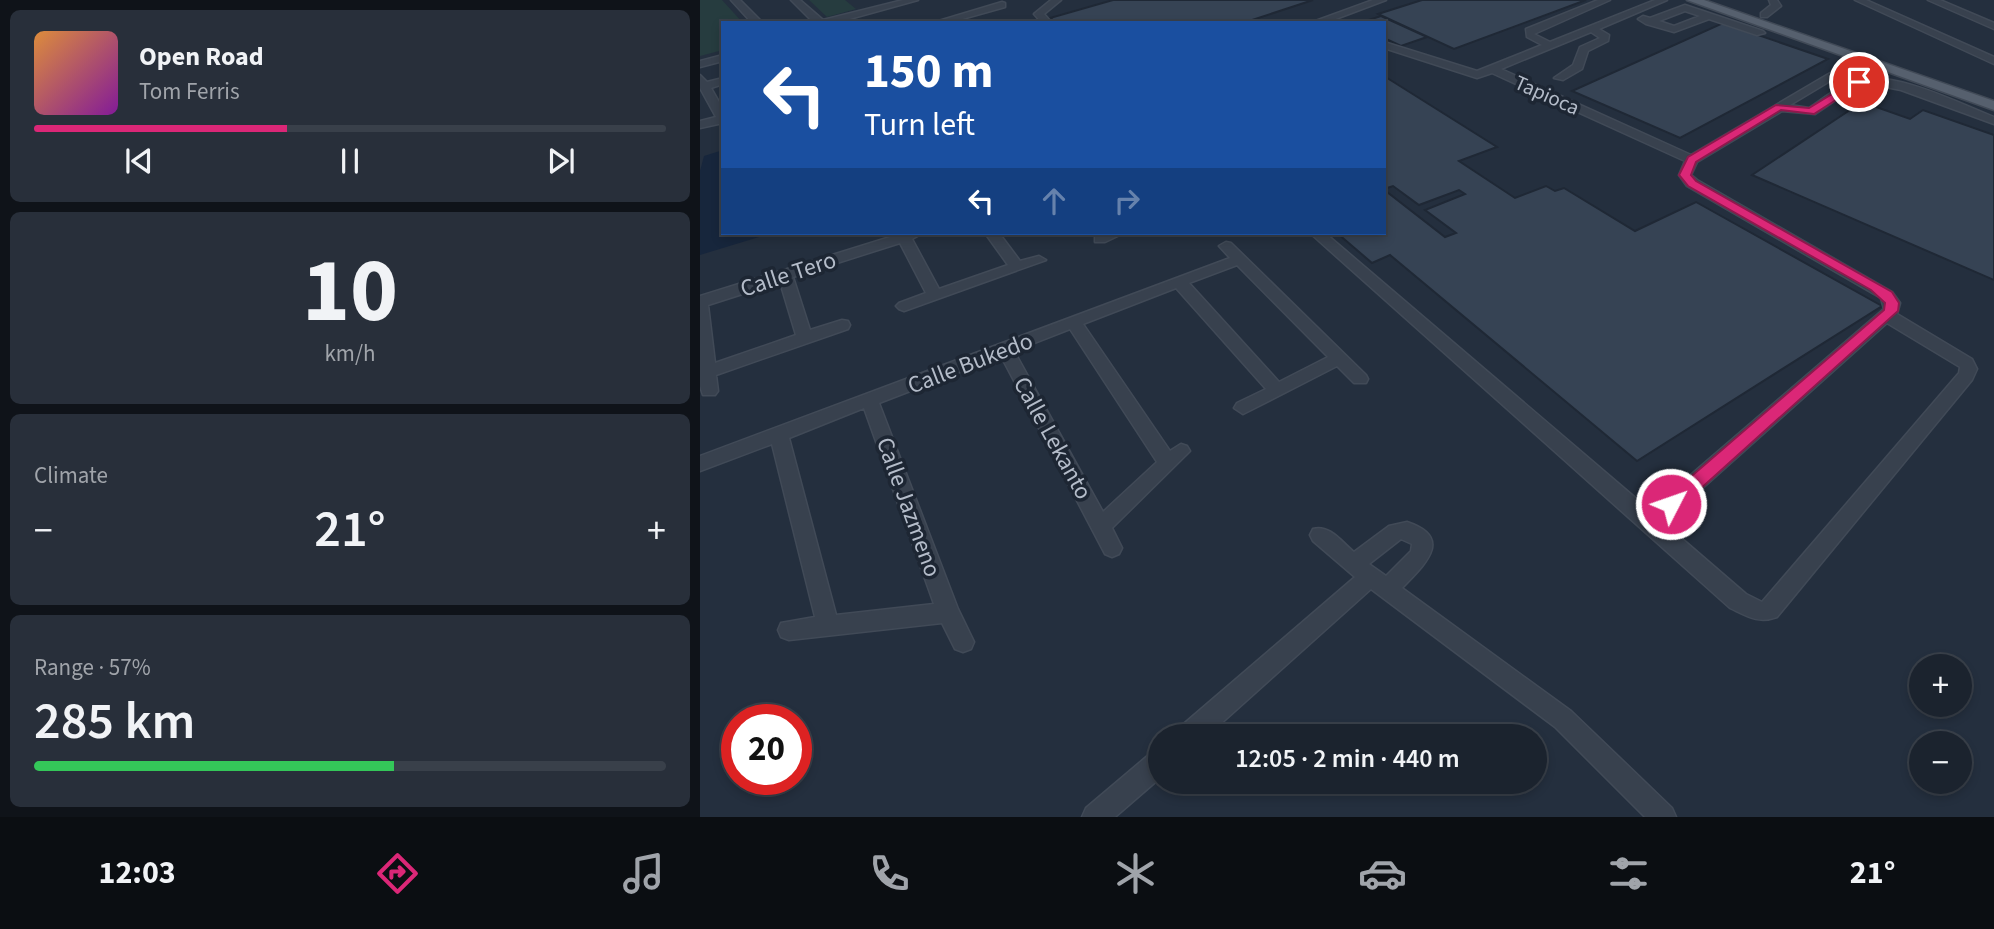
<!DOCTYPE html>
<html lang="en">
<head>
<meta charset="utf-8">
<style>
	:root { --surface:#1b232e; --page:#282f3a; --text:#f1f3f6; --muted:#a0a4aa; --line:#39404a; --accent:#db2777 }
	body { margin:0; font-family:"Source Sans 3",sans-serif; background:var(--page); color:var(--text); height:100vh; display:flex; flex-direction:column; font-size:26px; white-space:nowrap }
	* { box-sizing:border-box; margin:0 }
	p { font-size:23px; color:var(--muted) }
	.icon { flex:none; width:38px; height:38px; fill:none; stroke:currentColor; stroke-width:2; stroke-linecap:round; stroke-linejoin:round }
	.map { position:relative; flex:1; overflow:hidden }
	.sheet { display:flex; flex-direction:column; gap:10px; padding:10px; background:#0f1319; width:700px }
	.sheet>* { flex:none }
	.banner { position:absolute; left:21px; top:21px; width:665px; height:214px; border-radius:0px; box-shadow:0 4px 10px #0003,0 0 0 2px var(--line); background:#1a4fa0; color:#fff; overflow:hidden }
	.controls { position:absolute; left:1209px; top:654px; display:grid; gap:14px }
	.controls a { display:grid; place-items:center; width:63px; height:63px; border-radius:50%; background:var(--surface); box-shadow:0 4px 10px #0003,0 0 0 2px var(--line); font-size:35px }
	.speed { position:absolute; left:21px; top:704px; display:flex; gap:14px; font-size:35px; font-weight:700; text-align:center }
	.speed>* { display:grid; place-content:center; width:91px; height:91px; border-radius:50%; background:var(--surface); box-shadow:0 4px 10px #0003,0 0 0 2px var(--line); line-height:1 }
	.speed .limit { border:10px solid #d22; background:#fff; color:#111 }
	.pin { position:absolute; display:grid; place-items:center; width:60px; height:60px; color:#fff; margin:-30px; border:4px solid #fff; border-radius:50%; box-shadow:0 2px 7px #0007 }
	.me { position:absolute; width:77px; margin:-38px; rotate:49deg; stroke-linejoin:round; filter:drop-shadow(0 0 5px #0008) }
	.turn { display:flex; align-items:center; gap:24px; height:147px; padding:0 28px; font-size:32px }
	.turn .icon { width:91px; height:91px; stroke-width:2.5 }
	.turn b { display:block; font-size:49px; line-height:60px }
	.lanes { display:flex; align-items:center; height:66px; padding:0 28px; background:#0003; justify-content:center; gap:35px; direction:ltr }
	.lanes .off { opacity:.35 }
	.big { font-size:52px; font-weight:600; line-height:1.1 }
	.sheet .widget { flex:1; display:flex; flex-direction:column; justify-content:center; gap:10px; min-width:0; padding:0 24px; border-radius:10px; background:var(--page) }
	.sheet .dial { align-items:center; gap:0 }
	.dial b { font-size:91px; line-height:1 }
	.song { display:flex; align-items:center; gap:21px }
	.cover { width:84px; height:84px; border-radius:10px; background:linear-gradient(135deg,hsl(30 70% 55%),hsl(290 70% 35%)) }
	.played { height:7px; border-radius:4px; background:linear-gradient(90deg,var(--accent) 40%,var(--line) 40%) }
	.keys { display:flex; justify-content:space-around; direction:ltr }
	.heat { display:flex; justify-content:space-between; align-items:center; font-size:38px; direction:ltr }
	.charge { height:10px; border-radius:5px; background:linear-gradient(90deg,#34c759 57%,var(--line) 0) }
	.trip { position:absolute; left:448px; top:724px; width:399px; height:70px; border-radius:35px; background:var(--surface); box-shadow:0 4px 10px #0003,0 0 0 2px var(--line); font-weight:600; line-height:70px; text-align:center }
	.dock { display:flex; height:112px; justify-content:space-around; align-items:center; background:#0b0e12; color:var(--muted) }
	.dock .icon { width:49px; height:49px }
	.dock .selected { color:var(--accent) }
	.dock b { font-size:32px; color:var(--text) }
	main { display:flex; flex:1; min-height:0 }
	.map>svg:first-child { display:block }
	.green { fill:#263c3f }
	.water { fill:#17263c }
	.building { fill:#364354; stroke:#1f2835; stroke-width:2 }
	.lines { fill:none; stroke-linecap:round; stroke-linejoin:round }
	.minor-casing { stroke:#414a57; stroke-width:3 }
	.major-casing { stroke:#414a57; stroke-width:3 }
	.minor { fill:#38414e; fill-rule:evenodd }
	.major { fill:#56606e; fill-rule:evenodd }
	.route { fill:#db2777; stroke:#8e194d; stroke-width:2 }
	.labels { text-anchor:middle; stroke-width:7; stroke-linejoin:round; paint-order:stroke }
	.far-street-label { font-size:21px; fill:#b4bcc9; stroke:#1d2633 }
	.street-label { font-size:24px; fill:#b4bcc9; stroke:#1d2633 }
</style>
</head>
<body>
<main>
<section class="sheet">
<div class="widget">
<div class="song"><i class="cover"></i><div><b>Open Road</b><p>Tom Ferris</p></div></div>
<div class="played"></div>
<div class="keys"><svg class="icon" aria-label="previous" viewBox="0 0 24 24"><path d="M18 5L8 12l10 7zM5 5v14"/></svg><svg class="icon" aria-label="pause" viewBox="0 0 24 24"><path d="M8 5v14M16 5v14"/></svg><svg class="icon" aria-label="next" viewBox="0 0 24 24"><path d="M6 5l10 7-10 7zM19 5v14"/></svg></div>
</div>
<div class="widget dial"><b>10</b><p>km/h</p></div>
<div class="widget"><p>Climate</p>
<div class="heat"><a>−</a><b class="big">21°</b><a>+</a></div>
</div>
<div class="widget"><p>Range · 57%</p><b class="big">285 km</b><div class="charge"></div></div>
</section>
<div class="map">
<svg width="1294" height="817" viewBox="0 0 1294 817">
	<rect width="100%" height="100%" fill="#242f3e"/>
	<path class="green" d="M0 0H22L43 23H23V50L0 56Z
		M109 0H145L156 9 127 17Z"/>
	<path class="water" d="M23 150V233H72L0 255V171L4 156Z"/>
	<path class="building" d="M413 0H613L543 23H358L350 18Z
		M722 0H886L754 49 678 14Z
		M681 16 727 37 701 46 684 38V23H659Z
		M1023 23 1128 59 980 138 872 91Z
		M684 76 797 147 759 161 815 198 846 186 855 191 864 188 935 231 996 202 1182 306 937 461 690 255 672 263 637 233H684L687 192 745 237 756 233 725 210 765 194 759 190 719 205 693 186 684 189Z
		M1162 102 1210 119 1223 110 1294 135V280L1052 175Z"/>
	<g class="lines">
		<g class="minor-casing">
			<path id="minor" d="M31 0H40L63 23H52Z
				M91 0H100L123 20 203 0H218L135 23H114Z
				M351 0H361L344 14 352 23H342L334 14Z
				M673 0H686L625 23H610Z
				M898 0H910L834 34 850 42 955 0H967L899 29 909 35 908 41 888 51 882 69 863 80 854 78 873 65 880 47 900 38 891 32 801 69 991 155 1161 55 1166 58 1165 60 1090 105 1109 108C1123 99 1138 86 1155 81 1193 69 1258 103 1294 117V124L1201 90 1170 84 1149 91 1115 114 1082 111 997 162 991 175 997 180 1192 292 1200 303 1197 314 1272 359 1277 369 1272 380 1077 617C1058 624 1047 616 1030 608L610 233H625L946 507 964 498 1184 309 1181 298 987 186 979 175 985 161 792 73 777 78 684 48V42L777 71 842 45 827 37 826 29ZM1187 323 1260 367 1259 373 1062 602 1046 594 959 519 978 510Z
				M1069 0H1077L1081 6 1067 17H1061V13L1071 5Z
				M1155 0H1166L1294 57V64Z
				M1228 0H1240L1294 23V29Z
				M302 2 305 3V7L248 23H232Z
				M985 5 1063 31 1065 33 1057 35 1009 19 974 32 946 24 938 19 943 16 950 18ZM985 11 1000 16 974 26 959 21Z
				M23 55V61L0 67V61Z
				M0 75 7 82 23 78V84L11 88 23 109V123L0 128V121L16 117 0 88Z
				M203 233H223L212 239 239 289 308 265 285 233H299L320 261 339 256 346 260 204 311 199 309 196 306 199 303 226 293 200 243 93 277 110 330 142 320 148 321 150 325 148 329 16 375 18 391 15 395H3L0 386V296ZM80 282 96 335 15 363 8 305Z
				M404 233H424L405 242H395V236Z
				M526 242 531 243 666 375 668 379 666 383H654L637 366 543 414 534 408 537 403 566 389 476 288 383 324 470 451 481 444 487 446 490 451 412 528 422 548 419 554 412 557 405 554 301 356 179 403 258 609 274 642 271 649 263 652 255 649 242 623 89 640 81 637 78 630 81 623 115 617 72 444 0 471V456L530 258 519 246ZM537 265 628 357 579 382 489 283ZM370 329 457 462 403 512 314 351ZM164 408 234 604 136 615 89 438Z
				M707 522C755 538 724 565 702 588L871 711 972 808 976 817H945L855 727 671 589 506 737H476L479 728 655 577 613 541 610 535 613 529C629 524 642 542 654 552L689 526ZM701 539 712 544 711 551 686 576 669 564Z
				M460 750V778L415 817H382L386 808 451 753Z"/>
		</g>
		<g class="major-casing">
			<path id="major" d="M987 0H1004L1294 101V110Z"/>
		</g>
		<use href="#minor" class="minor"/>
		<use href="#major" class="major"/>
	</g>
	<path class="route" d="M1155 80 1164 82 1114 114 1081 110 996 162 991 175 996 181 1192 292 1199 303 1198 311 978 509H965L963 504 965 499 1184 310 1185 303 1171 290 988 186 979 175 988 157 1076 105 1109 108Z"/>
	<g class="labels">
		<g class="far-street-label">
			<text transform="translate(847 95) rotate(24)" y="7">Tapioca</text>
		</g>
		<g class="street-label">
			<text transform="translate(88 274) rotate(-18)" y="8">Calle Tero</text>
			<text transform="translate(270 363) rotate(-21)" y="8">Calle Bukedo</text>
			<text transform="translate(353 438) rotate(61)" y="8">Calle Lekanto</text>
			<text transform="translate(209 507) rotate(70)" y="8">Calle Jazmeno</text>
		</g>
	</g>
</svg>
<div class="controls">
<a>+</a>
<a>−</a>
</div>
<div class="speed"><div class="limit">20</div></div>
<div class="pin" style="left:1159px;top:82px;background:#d93025"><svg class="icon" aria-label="arrive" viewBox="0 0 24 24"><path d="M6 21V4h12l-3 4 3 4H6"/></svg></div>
<svg class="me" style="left:971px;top:504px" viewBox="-20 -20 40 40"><circle r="17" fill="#db2777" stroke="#fff" stroke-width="3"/><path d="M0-11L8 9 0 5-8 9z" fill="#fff"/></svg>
<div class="trip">12:05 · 2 min · 440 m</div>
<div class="banner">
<div class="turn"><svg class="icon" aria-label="left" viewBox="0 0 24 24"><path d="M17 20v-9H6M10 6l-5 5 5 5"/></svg><div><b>150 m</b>Turn left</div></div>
<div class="lanes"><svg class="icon" aria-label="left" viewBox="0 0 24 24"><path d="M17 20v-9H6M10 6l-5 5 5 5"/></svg><svg class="icon off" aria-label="ahead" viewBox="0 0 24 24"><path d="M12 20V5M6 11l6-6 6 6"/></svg><svg class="icon off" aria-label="right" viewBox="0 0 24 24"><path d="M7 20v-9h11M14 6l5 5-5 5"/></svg></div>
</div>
</div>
</main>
<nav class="dock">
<b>12:03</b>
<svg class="icon selected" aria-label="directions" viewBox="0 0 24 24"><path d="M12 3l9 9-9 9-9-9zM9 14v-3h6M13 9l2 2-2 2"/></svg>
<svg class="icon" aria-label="music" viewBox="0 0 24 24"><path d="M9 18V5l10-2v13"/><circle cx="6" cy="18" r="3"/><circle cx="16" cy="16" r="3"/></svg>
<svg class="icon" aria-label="phone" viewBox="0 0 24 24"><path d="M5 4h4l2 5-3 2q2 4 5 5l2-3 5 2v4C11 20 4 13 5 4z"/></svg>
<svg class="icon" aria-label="climate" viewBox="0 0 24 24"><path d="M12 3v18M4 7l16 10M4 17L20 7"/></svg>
<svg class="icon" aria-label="car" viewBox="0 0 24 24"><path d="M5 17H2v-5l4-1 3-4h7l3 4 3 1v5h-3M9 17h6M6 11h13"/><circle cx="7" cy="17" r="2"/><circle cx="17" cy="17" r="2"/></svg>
<svg class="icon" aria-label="filters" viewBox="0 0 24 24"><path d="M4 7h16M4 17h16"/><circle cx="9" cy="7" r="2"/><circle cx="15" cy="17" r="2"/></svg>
<b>21°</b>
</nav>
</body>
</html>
